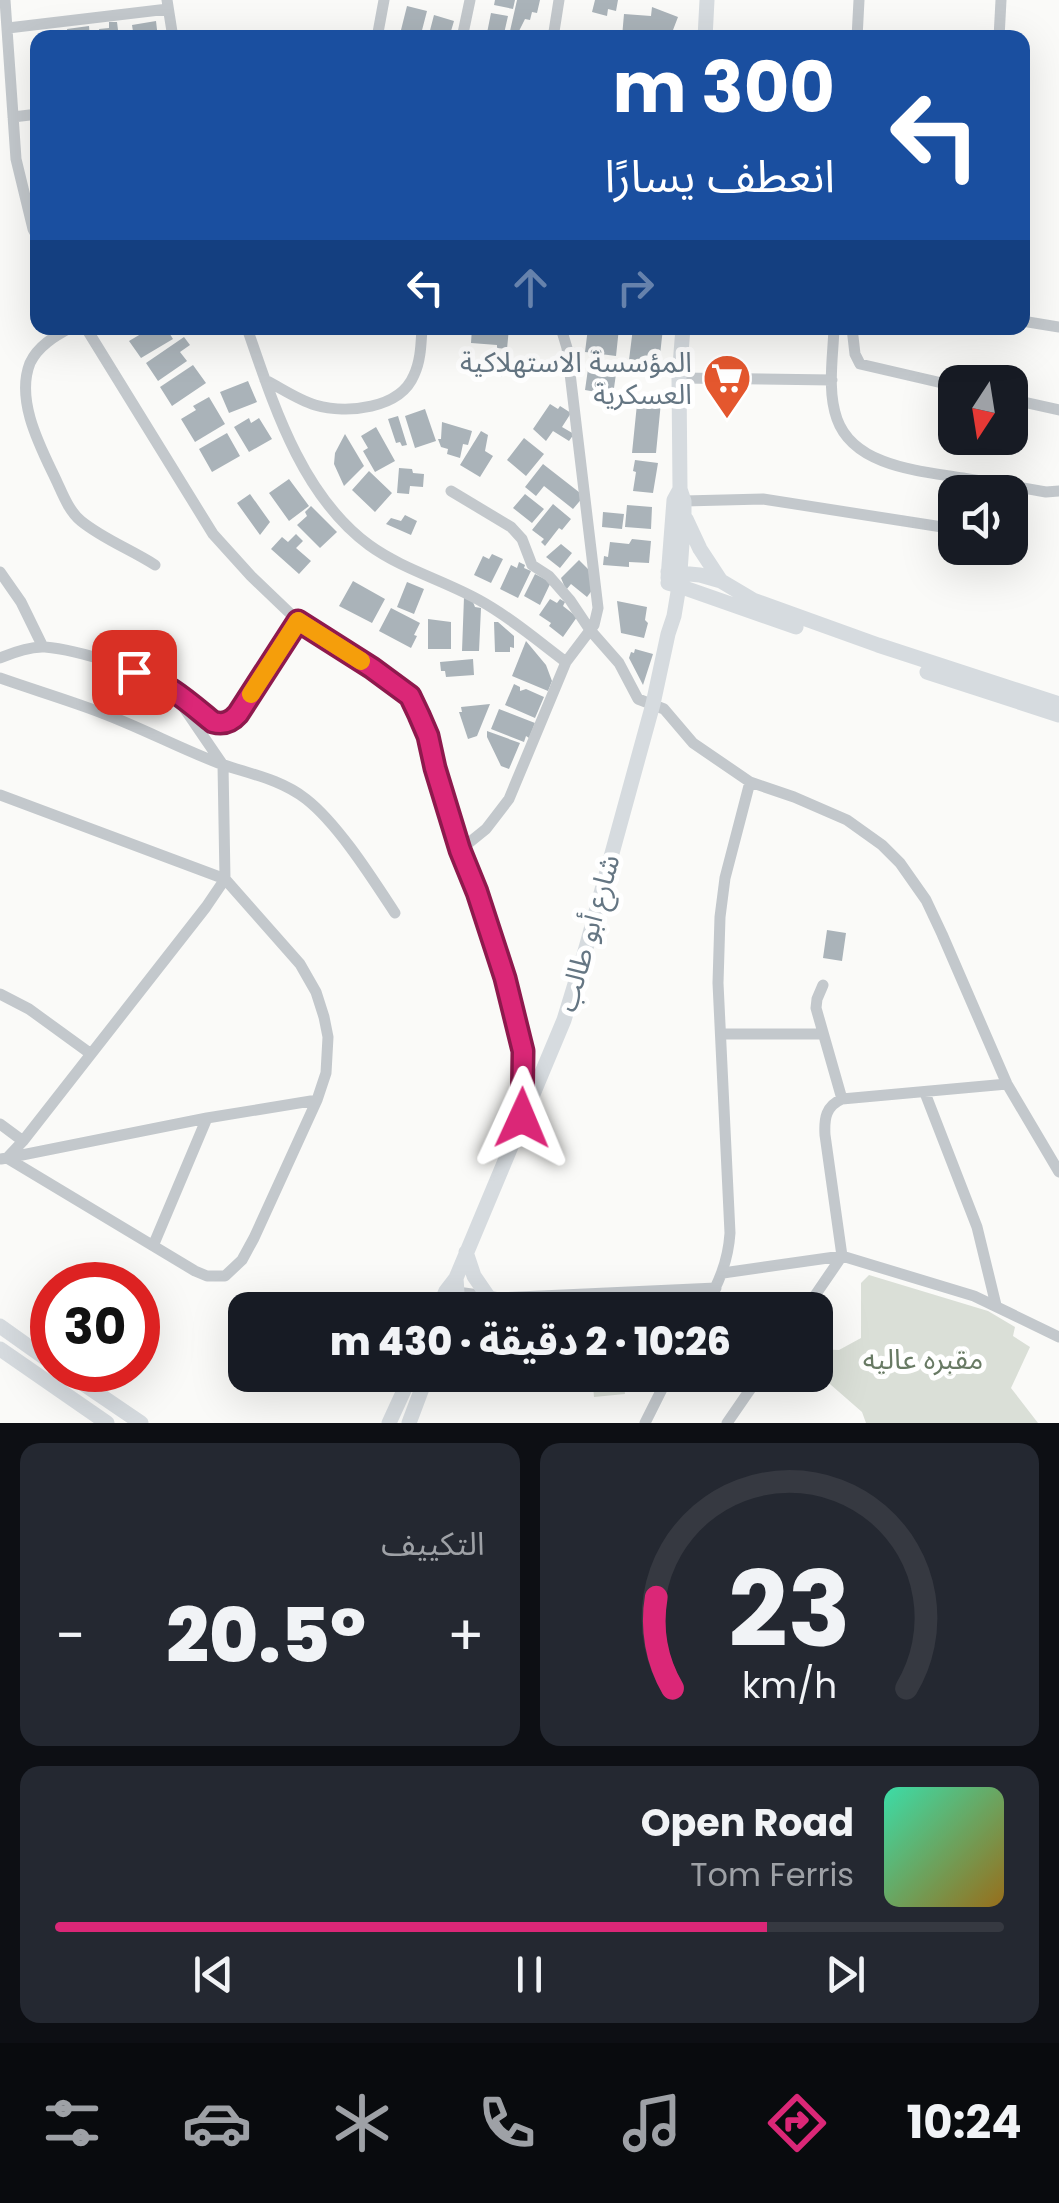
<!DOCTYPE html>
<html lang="ar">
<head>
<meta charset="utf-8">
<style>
	:root { --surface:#171b24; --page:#242831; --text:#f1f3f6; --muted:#9ea1a6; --line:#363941; --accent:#db2777 }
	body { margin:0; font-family:Poppins,"Noto Sans Arabic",sans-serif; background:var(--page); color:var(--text); direction:rtl; height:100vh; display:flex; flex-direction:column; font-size:38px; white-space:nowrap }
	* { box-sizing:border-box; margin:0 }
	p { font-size:32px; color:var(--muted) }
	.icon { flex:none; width:55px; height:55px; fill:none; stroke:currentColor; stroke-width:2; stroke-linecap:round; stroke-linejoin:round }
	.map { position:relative; height:1423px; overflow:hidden; direction:ltr }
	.drawer { display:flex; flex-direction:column; gap:20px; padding:20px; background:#0d0f14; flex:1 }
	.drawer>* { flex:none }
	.banner { position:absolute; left:30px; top:30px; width:1000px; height:305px; border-radius:20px; box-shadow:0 10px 40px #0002; direction:rtl; background:#1a4fa0; color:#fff; overflow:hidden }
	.needle { width:65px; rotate:192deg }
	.controls { position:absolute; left:938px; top:365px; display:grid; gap:20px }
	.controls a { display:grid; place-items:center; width:90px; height:90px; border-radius:20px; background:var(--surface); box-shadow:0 10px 40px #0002; font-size:50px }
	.speed { position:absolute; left:30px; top:1262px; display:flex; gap:20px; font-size:50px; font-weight:700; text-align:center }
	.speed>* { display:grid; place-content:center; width:130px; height:130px; border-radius:50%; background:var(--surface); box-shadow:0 10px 40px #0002; line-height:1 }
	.speed .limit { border:15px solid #d22; background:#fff; color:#111 }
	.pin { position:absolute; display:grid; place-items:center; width:85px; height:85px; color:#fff; margin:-42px; border-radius:20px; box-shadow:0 5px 15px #0006 }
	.me { position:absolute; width:110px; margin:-55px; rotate:1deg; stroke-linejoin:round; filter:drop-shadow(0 0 8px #0008) }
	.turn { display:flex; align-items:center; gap:35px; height:210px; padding:0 30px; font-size:45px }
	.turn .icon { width:130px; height:130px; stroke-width:2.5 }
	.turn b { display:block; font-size:70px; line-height:85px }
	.lanes { display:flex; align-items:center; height:95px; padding:0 30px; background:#0003; justify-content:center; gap:50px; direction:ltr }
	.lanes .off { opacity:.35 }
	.big { font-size:75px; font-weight:800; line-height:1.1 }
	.drawer .widget { flex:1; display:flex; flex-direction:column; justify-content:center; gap:15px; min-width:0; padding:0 35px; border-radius:20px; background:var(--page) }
	.drawer .dial { align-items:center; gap:0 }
	.dial svg { height:260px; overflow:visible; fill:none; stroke:var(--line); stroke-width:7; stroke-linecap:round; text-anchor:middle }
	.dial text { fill:var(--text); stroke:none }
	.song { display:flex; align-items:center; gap:30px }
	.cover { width:120px; height:120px; border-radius:15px; background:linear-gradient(135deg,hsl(160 70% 55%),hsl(40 70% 35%)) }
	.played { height:10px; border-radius:5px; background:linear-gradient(90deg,var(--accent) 75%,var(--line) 75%) }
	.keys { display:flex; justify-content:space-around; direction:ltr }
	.heat { display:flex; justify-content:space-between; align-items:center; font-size:55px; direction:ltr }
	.drawer .tiles { flex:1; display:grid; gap:20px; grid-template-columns:1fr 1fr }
	.widget:last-child { grid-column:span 2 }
	.trip { position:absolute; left:228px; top:1292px; width:605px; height:100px; border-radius:20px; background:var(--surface); box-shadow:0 10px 40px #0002; font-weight:800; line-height:100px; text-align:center; direction:rtl }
	.tab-bar { display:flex; height:160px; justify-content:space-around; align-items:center; background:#090b0e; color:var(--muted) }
	.tab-bar .icon { width:70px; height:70px }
	.tab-bar .on { color:var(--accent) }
	.tab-bar b { font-size:45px; color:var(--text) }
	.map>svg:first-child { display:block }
	.green { fill:#dadfd7 }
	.building { fill:#aab3b9 }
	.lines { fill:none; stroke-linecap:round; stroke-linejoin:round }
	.street { stroke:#c3c8cc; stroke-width:11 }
	.secondary { stroke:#d6dbdf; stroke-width:15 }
	.route-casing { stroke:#8e194d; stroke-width:25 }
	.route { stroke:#db2777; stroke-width:18 }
	.slow { stroke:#f59e0b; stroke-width:18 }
	.labels { text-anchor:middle; stroke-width:10; stroke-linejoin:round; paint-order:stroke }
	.poi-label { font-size:28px; fill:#657683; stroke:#fff; text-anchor:end }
	.street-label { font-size:28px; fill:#657683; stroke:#fff }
	.park-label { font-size:28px; fill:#687a64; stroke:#fff }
</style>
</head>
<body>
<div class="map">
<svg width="1059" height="1423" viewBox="0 0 1059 1423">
	<rect width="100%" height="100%" fill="#fafaf8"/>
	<path class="green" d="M869 1275 988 1311 1015 1327 1013 1336 1030 1347 1011 1388 1038 1423H866L862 1412 815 1371V1349L839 1350 861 1338V1283Z
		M592 1375H623L625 1394 594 1397Z"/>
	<path class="building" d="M495 0H515L513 9 494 5Z
		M517 0H540L537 13 532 12 530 20 525 19 518 33 510 31Z
		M595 0H618L616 11 608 9 607 16 592 12Z
		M407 6 427 11 420 38 401 30Z
		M652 7 678 17 673 30 665 38 622 37 624 14 651 16Z
		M491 13 508 16 503 38H486Z
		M434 15 454 21 449 38 440 35V38H428Z
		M156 21 158 38H134L132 25Z
		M109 22H117L119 38H100L99 29 109 28Z
		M89 26 90 38H68L67 29Z
		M151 328H166L173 339 141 358 129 341Z
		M472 328H509L507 349 497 348V345L471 343Z
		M588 328H619L616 356 585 352Z
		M633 328H663L659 364 629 360Z
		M184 337 190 345 180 352 187 361 158 381 146 363Z
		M488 354 506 359 502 377 484 373Z
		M589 362 617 367 613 395 585 390Z
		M193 365 206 383 172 406 160 387Z
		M248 381 257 402 229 413 220 392Z
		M209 397 225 424 195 442 181 419 196 410 193 406Z
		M649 401 661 402 656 453H632L637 404 649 405Z
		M550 404 558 409 560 406 571 413 562 427 574 434 569 441 553 431 546 441 533 429Z
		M425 409 436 441 415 448 405 416Z
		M398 416 407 445 402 446 400 442 396 443 388 419Z
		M249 418 251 423 259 418 272 439 249 452 234 427Z
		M442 422 472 431 468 445 463 444 460 458 447 454 448 449 441 447 438 439H441Z
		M376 427 395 461 375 472 363 451 368 448 361 436Z
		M481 431 488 435 485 451 493 456 480 477 460 465Z
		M227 433 240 456 212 472 199 449Z
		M345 434 364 466 344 486 334 464 335 453Z
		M524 438 544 454 526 476 507 460Z
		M635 460 658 463 653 493 633 491 636 472 633 471Z
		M543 464 584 496 573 509 544 486 536 496 525 487Z
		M399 468 412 469 413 473 424 474 423 487 410 486 409 494 397 493Z
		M369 471 392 493 375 512 352 490Z
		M289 479 309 506 289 521 269 493Z
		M250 494 270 522 260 535 237 503Z
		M525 494 544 509 532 523 513 508Z
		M553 504 571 519 562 530 559 528 545 546 541 542 544 539 532 530Z
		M627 505 652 507 651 529 625 527Z
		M311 506 337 532 320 548 297 525 307 516 305 512Z
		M603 512 624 514 622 529 602 527Z
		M405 515 417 521 411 535 386 524 391 518 401 521Z
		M296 534 303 541 296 548 311 561 299 574 271 549 282 537 288 542Z
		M632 539 651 541 649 563 629 562V567L603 565 604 556 608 557 610 542 629 544Z
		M561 544 572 553 560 568 546 557Z
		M492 554 503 559 491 583 474 575 483 556 489 559Z
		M579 560 592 573 593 589 587 597 571 584 566 590 561 578Z
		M519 562 525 565 524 568 531 571 518 598 500 589 511 565 517 568Z
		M535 574 551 582 540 605 524 596Z
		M353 581 385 599 372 623 339 606Z
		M407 582 424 589 414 614 397 607Z
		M464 597 473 602 475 607 481 608 479 651H462Z
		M550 599 557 603 560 599 565 602 563 606 577 617 563 637 549 626 551 623 539 615Z
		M617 601 647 607 645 620 648 623 644 638 621 633Z
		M391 608 420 623 414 635 417 636 411 648 379 631Z
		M428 619 451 622V649H428Z
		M494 622H498L514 636V648L510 647V652H495Z
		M526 641 546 665 552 681 548 691 512 676Z
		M635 649 653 654 643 685 629 658 631 652 634 653Z
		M473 659 474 675 446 677 445 671H441L440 662Z
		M514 684 520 687V691L526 689 544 697 535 718 505 705Z
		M490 704 477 736 468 739 459 712H462L461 707Z
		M499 709 535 723 529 738 526 736 524 742 491 729Z
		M487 731 520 743 509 769 501 766 487 737Z
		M827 930 846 933 842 961 823 958Z"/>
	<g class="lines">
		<path class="street" d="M5 0 16 159 33 229 38 238
			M167 0 173 38
			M8 28 168 9
			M377 38 384 0
			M462 38 470 0
			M553 38 559 0
			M857 38 859 0
			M999 38 1001 0
			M13 117 38 114
			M1022 321 1059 327
			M70 328C55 336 38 346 30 363 15 401 41 448 57 482 63 495 69 511 81 521 103 539 132 550 155 565
			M86 328 213 534 251 576 298 621 372 668 410 696 428 736 435 768 460 850 477 892 505 978 523 1051 522 1114
			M247 328C273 403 301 495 369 545 402 569 443 580 479 600 510 617 538 641 566 662
			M834 328C833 357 827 391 837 419 854 467 921 471 963 478 990 483 1018 487 1046 492L1059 491
			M852 328 855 354 860 364 955 386
			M679 378 832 380
			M265 380C281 388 298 400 315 405 347 414 400 409 414 375 421 360 421 343 422 328
			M1010 399 1059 410
			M451 491 511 527 522 539 532 565 549 576 570 600 590 630 619 663 638 699 664 709 693 743 750 782 794 797 847 820 882 845 900 863 926 900 942 934 1007 1084 1059 1172
			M684 501 763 499 955 529
			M0 572 21 602 43 647
			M0 658C14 652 30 646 45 647 78 650 143 670 171 688 186 697 199 711 213 722 224 725 231 722 238 714L298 621
			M0 678C34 690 68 700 102 713 142 728 181 749 221 764 250 774 280 779 306 799 338 824 372 878 395 913
			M0 795 225 879 300 964 316 992 324 1017 328 1037 326 1073 317 1100 254 1238 242 1260 225 1276H207L195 1271 7 1158
			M460 850 486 829 509 799 566 662 594 625 598 608 567 348 561 328
			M823 985 817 999 816 1008 842 1099
			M0 994 29 1009 91 1054
			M721 1034H823
			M925 1093 977 1227 996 1305
			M0 1124 23 1141
			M7 1158 207 1118 317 1100
			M1 1159 7 1158 23 1141 206 907 225 879 223 765 169 686
			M153 1246 207 1118
			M723 1273 842 1256 974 1296 1059 1337
			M450 1291 500 1298 716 1288
			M446 1304 463 1306 496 1299
			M704 1310C718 1284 728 1263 730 1233L718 983 720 917 725 878 750 782
			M805 1310 842 1256 825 1135C824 1118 826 1106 842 1099L1007 1084
			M645 1423 669 1375
			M727 1423 760 1375"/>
		<path class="secondary" d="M705 38 707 0
			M686 519 700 549 721 581
			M668 572 700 575 721 581 753 600 878 645 1059 704
			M668 578 674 500 680 489
			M668 583 679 586 796 627
			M927 672 1059 715
			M466 1252 474 1276 487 1295
			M438 1310 446 1291 456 1278 564 1020 586 948 653 704 668 634 674 616 679 586 684 515V501L680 489 679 378 683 328
			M451 1310 457 1293 456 1278
			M0 1326 52 1363
			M0 1349 107 1423
			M63 1370 141 1423
			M389 1423 411 1375
			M409 1423 427 1375"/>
	</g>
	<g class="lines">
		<g class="route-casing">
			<path id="route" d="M134 672C168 683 186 700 213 722 224 725 231 722 238 714L298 621 372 668 410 696 419 715 428 736 435 768 460 850 477 892 505 978 523 1051 522 1118"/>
		</g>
		<use href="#route" class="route"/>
		<path class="slow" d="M251 694 298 621 361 661"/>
	</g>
	<defs>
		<g id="supermarket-pin" transform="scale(2.5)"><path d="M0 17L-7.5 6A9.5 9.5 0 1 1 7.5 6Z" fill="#e4572e" stroke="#fff"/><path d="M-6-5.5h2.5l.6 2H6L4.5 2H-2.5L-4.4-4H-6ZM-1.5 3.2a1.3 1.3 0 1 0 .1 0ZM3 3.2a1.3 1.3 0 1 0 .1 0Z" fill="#fff"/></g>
	</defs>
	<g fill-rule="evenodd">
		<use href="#supermarket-pin" x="727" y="378"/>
	</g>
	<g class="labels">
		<g class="poi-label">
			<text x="692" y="372">المؤسسة الاستهلاكية<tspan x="692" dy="32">العسكرية</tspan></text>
		</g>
		<g class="street-label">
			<text transform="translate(588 933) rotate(-74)" y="10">شارع أبو طالب</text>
		</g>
		<g class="park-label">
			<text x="923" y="1369">مقبره عاليه</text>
		</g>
	</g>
</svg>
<div class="controls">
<a><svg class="needle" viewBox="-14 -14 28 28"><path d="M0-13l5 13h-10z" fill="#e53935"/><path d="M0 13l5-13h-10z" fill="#9ea1a6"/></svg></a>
<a><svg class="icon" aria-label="sound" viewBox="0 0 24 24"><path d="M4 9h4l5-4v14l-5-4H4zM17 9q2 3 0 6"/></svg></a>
</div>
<div class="speed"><div class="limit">30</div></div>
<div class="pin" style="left:134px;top:672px;background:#d93025"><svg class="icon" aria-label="arrive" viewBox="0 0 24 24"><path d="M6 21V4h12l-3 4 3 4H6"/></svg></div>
<svg class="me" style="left:522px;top:1118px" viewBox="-20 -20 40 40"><path d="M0-17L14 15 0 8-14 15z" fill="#db2777" stroke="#fff" stroke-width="4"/></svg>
<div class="trip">10:26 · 2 دقيقة · 430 m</div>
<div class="banner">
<div class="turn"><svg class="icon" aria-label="left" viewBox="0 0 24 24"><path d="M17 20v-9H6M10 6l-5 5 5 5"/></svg><div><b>300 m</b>انعطف يسارًا</div></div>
<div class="lanes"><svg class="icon" aria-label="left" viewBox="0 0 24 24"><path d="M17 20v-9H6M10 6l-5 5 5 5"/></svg><svg class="icon off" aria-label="ahead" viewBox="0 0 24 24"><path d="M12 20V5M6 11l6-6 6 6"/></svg><svg class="icon off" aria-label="right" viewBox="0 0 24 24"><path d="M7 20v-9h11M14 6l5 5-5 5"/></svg></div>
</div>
</div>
<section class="drawer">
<div class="tiles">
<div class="widget dial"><svg viewBox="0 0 100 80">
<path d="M14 69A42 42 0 1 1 86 69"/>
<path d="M14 69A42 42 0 0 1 9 41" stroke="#db2777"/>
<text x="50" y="56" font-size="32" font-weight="700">23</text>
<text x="50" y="72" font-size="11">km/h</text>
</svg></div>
<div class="widget"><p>التكييف</p>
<div class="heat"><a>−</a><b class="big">20.5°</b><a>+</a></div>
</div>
<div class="widget">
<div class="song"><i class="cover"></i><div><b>Open Road</b><p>Tom Ferris</p></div></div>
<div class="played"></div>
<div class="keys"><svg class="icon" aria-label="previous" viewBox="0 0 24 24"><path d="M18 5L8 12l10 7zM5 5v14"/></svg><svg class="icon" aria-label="pause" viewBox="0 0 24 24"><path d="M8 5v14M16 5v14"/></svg><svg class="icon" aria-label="next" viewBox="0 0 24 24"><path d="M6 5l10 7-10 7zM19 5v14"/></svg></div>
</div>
</div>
</section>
<nav class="tab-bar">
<b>10:24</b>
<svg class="icon on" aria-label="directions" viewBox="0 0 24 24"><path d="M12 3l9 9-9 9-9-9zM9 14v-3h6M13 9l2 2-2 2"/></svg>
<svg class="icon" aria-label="music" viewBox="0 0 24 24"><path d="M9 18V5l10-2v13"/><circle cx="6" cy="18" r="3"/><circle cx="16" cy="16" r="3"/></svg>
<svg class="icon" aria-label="phone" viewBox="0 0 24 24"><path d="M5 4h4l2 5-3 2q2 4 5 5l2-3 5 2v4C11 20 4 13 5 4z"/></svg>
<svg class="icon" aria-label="climate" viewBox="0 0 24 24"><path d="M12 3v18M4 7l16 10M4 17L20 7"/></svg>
<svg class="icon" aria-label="car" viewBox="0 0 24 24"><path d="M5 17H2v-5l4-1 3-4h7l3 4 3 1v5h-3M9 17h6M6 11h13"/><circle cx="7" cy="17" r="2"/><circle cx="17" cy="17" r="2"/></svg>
<svg class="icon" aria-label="filters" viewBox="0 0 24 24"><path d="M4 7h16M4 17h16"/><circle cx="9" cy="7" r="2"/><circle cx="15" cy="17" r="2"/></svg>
</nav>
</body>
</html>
